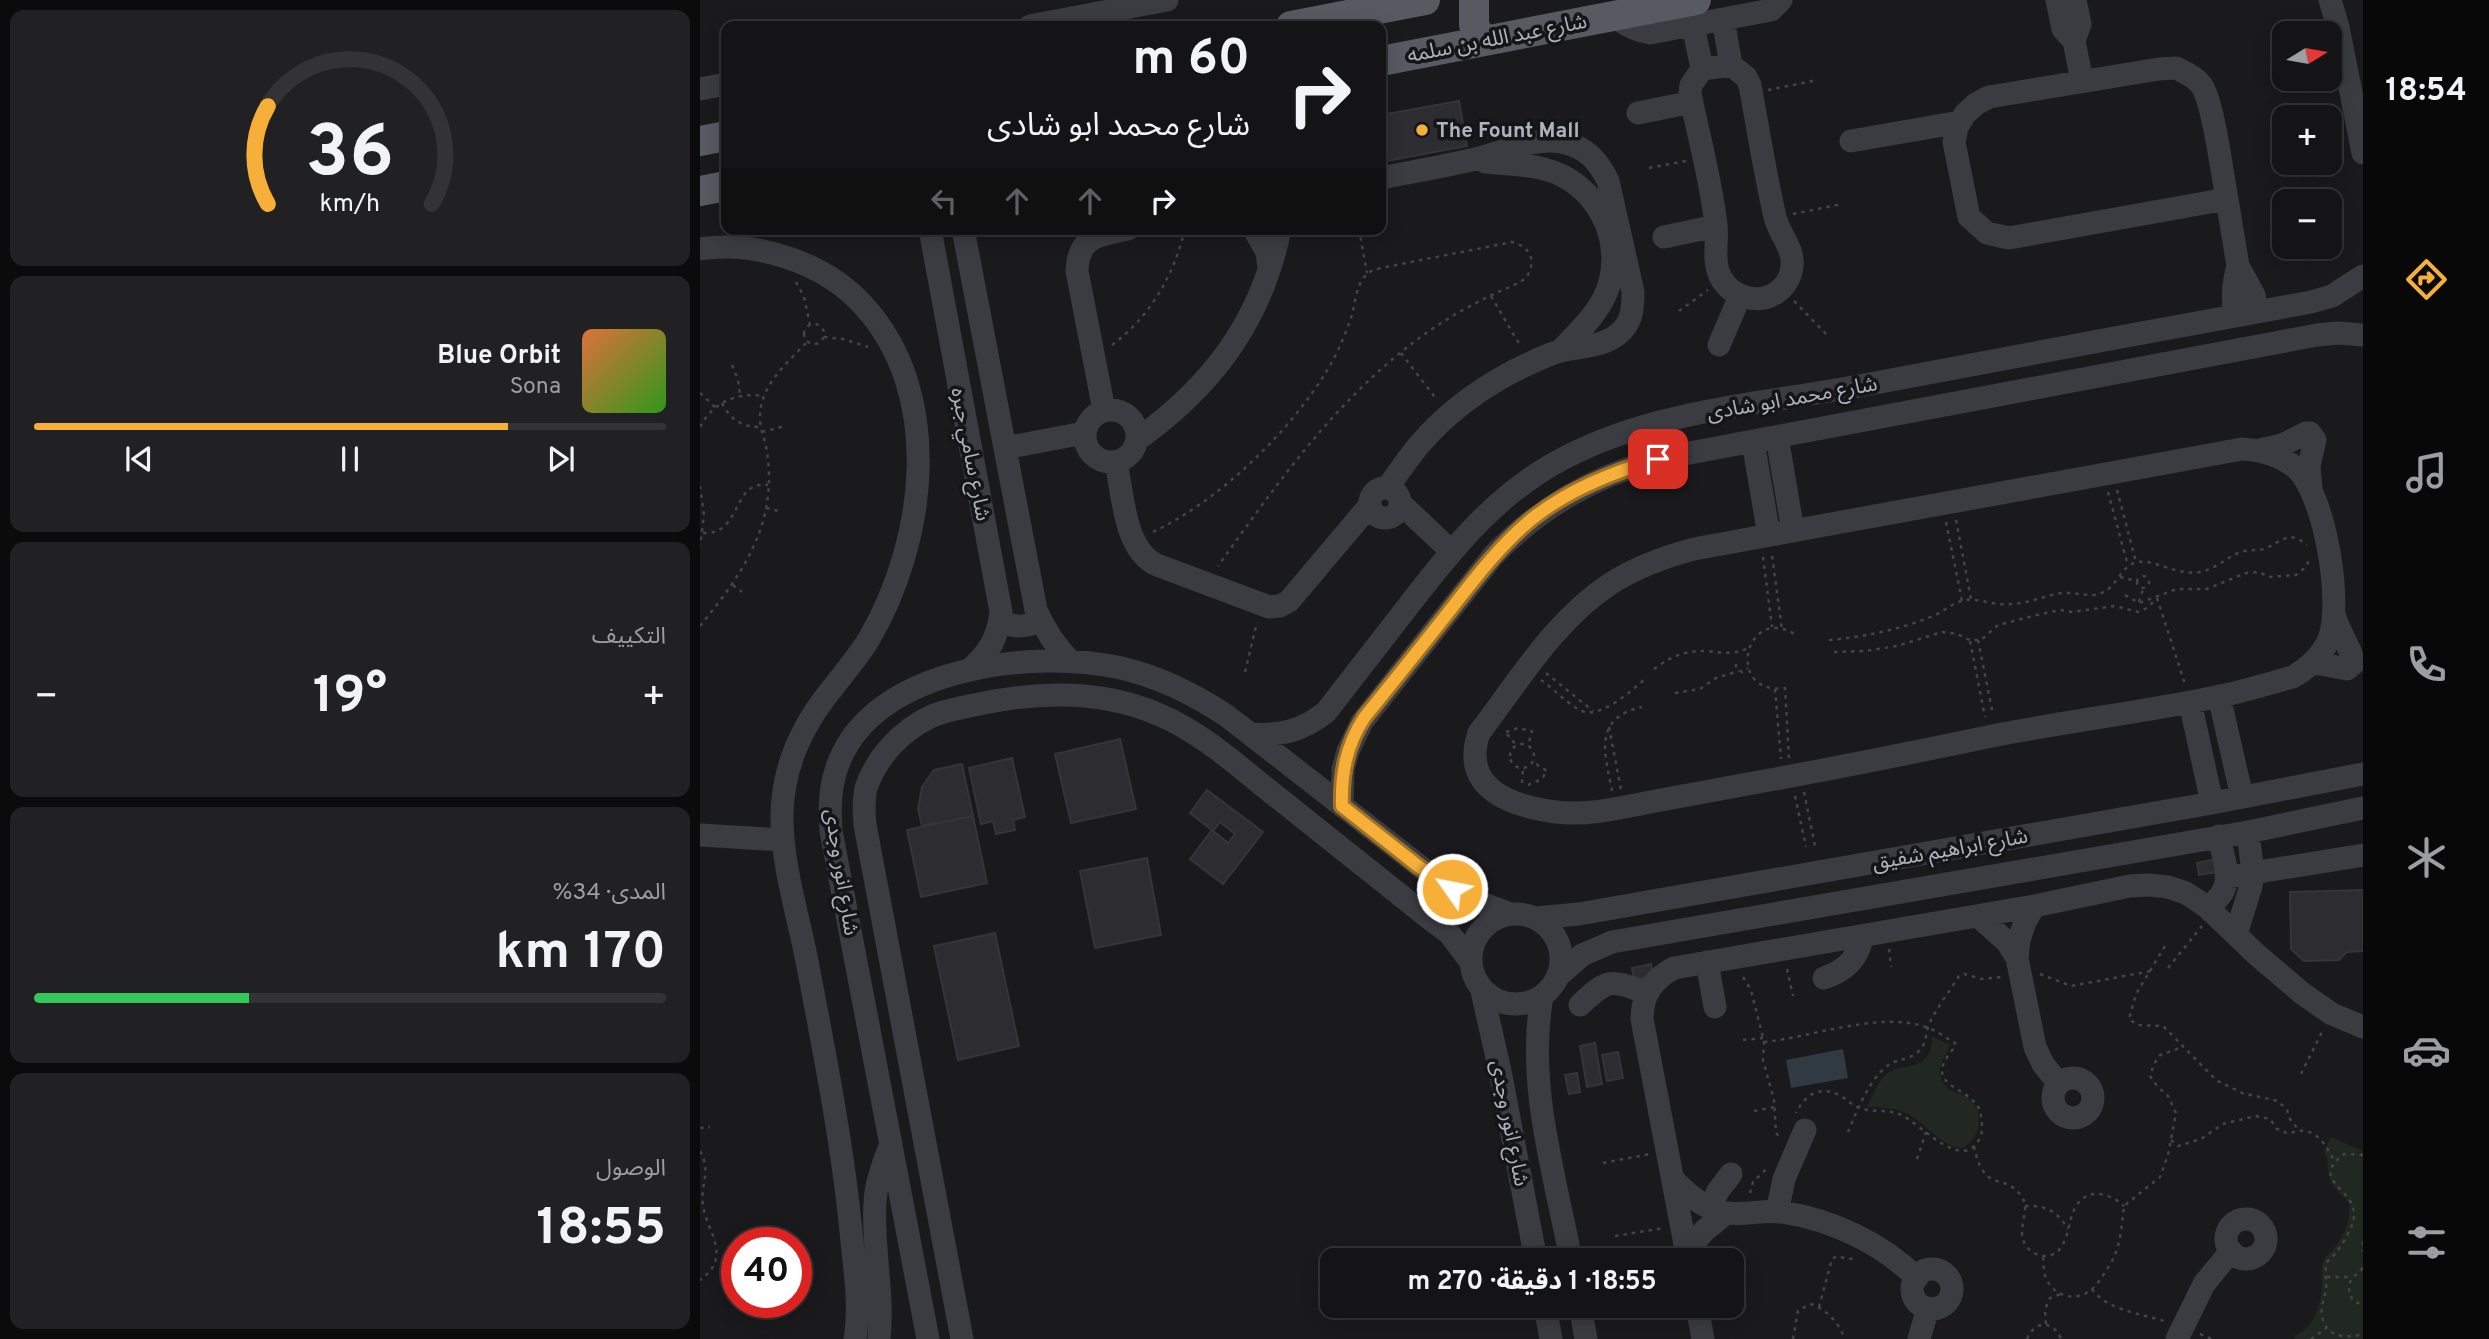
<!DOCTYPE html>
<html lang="ar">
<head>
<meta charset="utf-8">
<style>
	:root { --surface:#141416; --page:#212123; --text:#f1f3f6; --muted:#9d9ea1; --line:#333335; --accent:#f6b039 }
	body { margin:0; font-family:Overpass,"Noto Sans Arabic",sans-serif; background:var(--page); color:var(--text); direction:rtl; height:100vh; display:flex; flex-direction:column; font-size:26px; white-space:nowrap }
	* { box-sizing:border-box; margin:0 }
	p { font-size:23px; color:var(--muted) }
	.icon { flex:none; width:38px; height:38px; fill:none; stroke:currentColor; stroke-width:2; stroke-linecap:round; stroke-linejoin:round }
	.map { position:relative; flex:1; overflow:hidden; direction:ltr }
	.details { display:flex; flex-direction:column; gap:10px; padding:10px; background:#0b0b0c; width:700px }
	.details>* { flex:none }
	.guide { position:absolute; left:21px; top:21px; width:665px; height:214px; border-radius:14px; box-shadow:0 4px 18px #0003,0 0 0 2px var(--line); direction:rtl; background:#141416; color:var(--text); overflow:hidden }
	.needle { width:46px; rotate:79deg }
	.tools { position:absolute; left:1572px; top:21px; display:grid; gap:14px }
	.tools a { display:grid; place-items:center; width:70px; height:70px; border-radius:14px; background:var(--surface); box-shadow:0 4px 18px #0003,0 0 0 2px var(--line); font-size:35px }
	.speed { position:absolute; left:21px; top:1227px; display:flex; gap:14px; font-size:35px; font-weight:700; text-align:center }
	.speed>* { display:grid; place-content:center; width:91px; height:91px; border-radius:50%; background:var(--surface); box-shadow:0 4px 18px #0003,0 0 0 2px var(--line); line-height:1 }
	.speed .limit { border:10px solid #d22; background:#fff; color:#111 }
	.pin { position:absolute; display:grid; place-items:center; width:60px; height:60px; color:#fff; margin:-30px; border-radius:14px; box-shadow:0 4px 10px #0006 }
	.me { position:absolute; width:77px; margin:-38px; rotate:303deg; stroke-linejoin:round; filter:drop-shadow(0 0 5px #0008) }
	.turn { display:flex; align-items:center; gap:24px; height:147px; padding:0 21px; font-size:32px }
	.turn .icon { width:91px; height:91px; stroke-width:2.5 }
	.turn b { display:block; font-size:49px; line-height:60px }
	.lanes { display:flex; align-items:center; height:66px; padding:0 21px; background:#0003; justify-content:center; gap:35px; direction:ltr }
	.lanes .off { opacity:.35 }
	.big { font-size:52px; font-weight:700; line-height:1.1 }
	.details .tile { flex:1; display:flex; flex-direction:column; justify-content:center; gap:10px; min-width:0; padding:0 24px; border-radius:14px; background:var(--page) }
	.details .dial { align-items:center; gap:0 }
	.dial svg { height:182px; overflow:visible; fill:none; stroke:var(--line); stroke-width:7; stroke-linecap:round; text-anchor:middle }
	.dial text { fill:var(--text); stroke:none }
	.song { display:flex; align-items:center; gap:21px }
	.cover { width:84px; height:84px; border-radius:10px; background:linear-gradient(135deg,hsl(20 70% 55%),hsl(110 70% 35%)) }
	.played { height:7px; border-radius:4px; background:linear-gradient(90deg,var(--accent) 75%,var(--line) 75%) }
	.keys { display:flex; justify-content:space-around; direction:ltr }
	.heat { display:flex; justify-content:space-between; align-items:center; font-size:38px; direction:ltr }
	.charge { height:10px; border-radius:5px; background:linear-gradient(90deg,#34c759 34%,var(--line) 0) }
	.trip { position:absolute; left:620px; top:1248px; width:424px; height:70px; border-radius:14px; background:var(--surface); box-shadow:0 4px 18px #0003,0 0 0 2px var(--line); font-weight:700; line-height:70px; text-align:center; direction:rtl }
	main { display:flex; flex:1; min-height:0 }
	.tab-bar { display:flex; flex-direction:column; width:126px; justify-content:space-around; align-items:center; background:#080809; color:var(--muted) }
	.tab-bar .icon { width:49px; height:49px }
	.tab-bar .on { color:var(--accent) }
	.tab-bar b { font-size:32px; color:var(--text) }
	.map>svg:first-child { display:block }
	.green { fill:#202821 }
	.water { fill:#2f3a42 }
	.building { fill:#2d2d31; stroke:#343439; stroke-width:2 }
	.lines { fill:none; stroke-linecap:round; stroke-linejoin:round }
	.path { stroke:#414449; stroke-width:2.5; stroke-dasharray:3.5 5; stroke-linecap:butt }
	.minor { stroke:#3b3c42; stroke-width:23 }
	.major { stroke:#575a61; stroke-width:30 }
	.route-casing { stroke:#a07225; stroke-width:18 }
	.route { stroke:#f6b039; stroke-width:12 }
	.poi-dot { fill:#f6b039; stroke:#151518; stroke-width:2.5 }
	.labels { text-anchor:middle; stroke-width:7; stroke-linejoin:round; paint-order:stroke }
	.street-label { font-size:21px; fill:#adb2bc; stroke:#151518 }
	.poi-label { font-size:21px; font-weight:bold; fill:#adb2bc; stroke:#151518; text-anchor:start }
</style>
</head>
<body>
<main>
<nav class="tab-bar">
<b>18:54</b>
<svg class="icon on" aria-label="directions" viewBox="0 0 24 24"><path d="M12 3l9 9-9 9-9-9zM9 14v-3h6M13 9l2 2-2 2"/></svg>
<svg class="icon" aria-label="music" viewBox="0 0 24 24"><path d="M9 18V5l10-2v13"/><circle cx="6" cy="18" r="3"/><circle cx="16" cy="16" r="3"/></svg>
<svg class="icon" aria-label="phone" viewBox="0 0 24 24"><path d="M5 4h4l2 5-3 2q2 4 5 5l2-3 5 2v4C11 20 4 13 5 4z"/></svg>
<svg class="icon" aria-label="climate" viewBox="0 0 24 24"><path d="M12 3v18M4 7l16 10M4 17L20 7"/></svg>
<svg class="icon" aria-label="car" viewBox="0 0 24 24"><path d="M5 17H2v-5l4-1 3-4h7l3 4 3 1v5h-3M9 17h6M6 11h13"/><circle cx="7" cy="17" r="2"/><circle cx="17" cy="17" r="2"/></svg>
<svg class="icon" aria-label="filters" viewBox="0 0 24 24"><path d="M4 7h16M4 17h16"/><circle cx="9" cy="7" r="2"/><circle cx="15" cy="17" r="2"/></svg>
</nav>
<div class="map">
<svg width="1663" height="1339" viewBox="0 0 1663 1339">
	<rect width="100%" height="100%" fill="#1a1a1d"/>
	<path class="green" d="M1232 1036 1250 1045C1246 1057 1235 1066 1242 1080 1247 1092 1259 1092 1268 1098 1286 1110 1280 1141 1262 1148 1242 1147 1227 1125 1210 1115 1197 1107 1182 1108 1167 1107 1172 1097 1177 1084 1184 1076 1200 1060 1233 1075 1232 1036Z
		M1631 1137 1663 1151V1339H1595L1594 1336C1614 1328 1621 1306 1622 1285 1623 1278 1620 1270 1623 1263 1624 1258 1629 1254 1633 1250 1643 1237 1652 1220 1649 1203 1643 1195 1633 1190 1630 1180 1626 1170 1630 1161 1624 1152Z"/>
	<path class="water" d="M1143 1049 1148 1078 1091 1088 1086 1060Z"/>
	<path class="building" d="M759 101 767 146 681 162V115Z
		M420 739 436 809 371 823 355 754Z
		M312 758 325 817 313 820 315 830 296 834 293 821 281 824 269 768Z
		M262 764 273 816 222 826 218 809 222 787 234 770Z
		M507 790 563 832 523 884 490 859 512 830 528 843 535 834 520 822 513 831 490 813Z
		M273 816 287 883 221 897 207 830Z
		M447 858 461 935 395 948 380 871Z
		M1516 859 1518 872 1499 875 1497 863Z
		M1663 890V951L1647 952 1639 960 1604 961 1591 949 1590 892Z
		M295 933 319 1046 258 1060 234 946Z
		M951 964 953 976 934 980 932 968Z
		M895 1043 902 1084 887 1087 880 1046Z
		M918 1052 923 1078 907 1081 902 1055Z
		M877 1073 880 1092 869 1094 865 1075Z"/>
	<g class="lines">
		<path class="path" d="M1068 90 1117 80
			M949 168 986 161
			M1093 214 1142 204
			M659 229 667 273
			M96 282 104 297 110 325
			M791 296 821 347
			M1094 301 1129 337
			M979 311 1008 290
			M104 334a10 10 0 1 1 20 0a10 10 0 1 1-20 0Z
			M124 337 143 339 168 347
			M412 345C450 317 474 275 485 229
			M701 353 737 400
			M32 365 38 380 40 395
			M0 393 15 407
			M22 403C30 419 41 427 60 427
			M0 427C13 402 37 392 64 396
			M62 432 85 426
			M0 486 4 515 0 546
			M1417 490 1436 562
			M1408 492 1428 566
			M66 508 79 511
			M1256 520 1271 599
			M1246 522 1262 601
			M453 532C520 500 589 433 628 369 638 352 646 333 652 315 655 303 656 288 663 279 667 272 673 270 681 268L812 242C831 247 837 261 826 278 815 286 801 290 788 297 769 306 750 317 732 329 642 391 581 478 518 566
			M3 533C43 535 31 480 68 485
			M1072 556 1082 629
			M1063 557 1072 627
			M1437 582a6 6 0 1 1 12 0a6 6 0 1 1-12 0Z
			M1420 577 1437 581
			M33 585 42 592
			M1425 595 1439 603 1477 589H1507L1546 573 1559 572 1569 577 1596 575 1607 566 1609 558
			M1457 598 1485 684
			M1439 602 1443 589
			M0 626C31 588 63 546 68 495 70 478 69 459 65 442 63 435 61 429 60 421 58 387 86 364 108 341
			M1129 640C1163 637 1197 630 1228 618 1240 614 1250 605 1261 601 1273 597 1287 603 1298 604 1320 606 1335 599 1356 594 1368 591 1380 595 1393 595 1418 593 1418 565 1438 562 1455 559 1476 576 1500 572 1515 569 1525 559 1538 553 1547 549 1556 551 1564 549 1582 542 1588 529 1607 545
			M1278 640 1293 715
			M1270 641 1285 717
			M1134 652 1165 651 1197 646 1242 632 1257 634 1270 640H1281L1298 625 1341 614 1361 610 1371 612 1415 606 1438 612 1447 608 1455 600
			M1036 664V668L1042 672 1048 668
			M954 669C967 659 983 651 1000 651 1015 651 1036 657 1049 647
			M545 672 557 622
			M846 673 893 711
			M841 680C854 689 868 705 882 711 901 719 932 690 945 679
			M1075 689 1081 759
			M975 693 1000 689 1016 678 1039 671
			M909 727 921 790
			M806 732 818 728 832 731 828 746
			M807 734 816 745
			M810 756a12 12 0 1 1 24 0a12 12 0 1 1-24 0Z
			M1089 758 1085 688C1024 696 1045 602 1096 635
			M822 783 823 769
			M828 785 842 779 847 771 833 762
			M912 791C905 754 892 718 942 707
			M1104 792 1115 846
			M1095 796 1106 847
			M1465 946 1436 994 1429 1019 1437 1025 1463 1026 1516 1080 1542 1093 1578 1101 1587 1110 1590 1119 1598 1129
			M1189 949 1191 967
			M1468 968 1502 926
			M1087 969 1093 996
			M1340 974 1371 986 1451 971
			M1043 977 1051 990 1064 1042 1063 1060 1074 1100 1076 1133 1080 1138
			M1043 1040 1063 1038
			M1064 1042C1114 1037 1178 1011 1226 1027 1236 1030 1246 1038 1255 1043V1046C1251 1052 1245 1059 1243 1065 1235 1090 1278 1089 1281 1116 1282 1123 1283 1132 1280 1138 1262 1175 1219 1121 1199 1114 1185 1109 1170 1113 1157 1107 1150 1104 1146 1098 1139 1095 1119 1085 1105 1095 1096 1113
			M1601 1074 1622 1032
			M1054 1111 1075 1107
			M0 1128 10 1127
			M1148 1132C1156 1113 1169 1080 1186 1067 1196 1058 1209 1061 1219 1051 1227 1043 1225 1036 1228 1027 1234 1011 1250 991 1259 976L1264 974 1281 979 1302 977
			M1471 1140 1478 1146 1501 1139 1523 1124 1556 1116 1570 1119 1577 1129 1589 1134C1612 1123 1625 1142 1634 1161
			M1274 1146C1284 1196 1305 1171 1322 1197 1331 1211 1316 1229 1325 1244 1334 1259 1355 1261 1363 1244 1369 1233 1369 1219 1375 1208 1386 1187 1409 1192 1424 1206
			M0 1151C12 1172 0 1183 3 1205 5 1223 19 1240 16 1258 14 1268 8 1274 0 1280
			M1663 1155 1644 1154C1608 1181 1656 1188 1654 1216 1653 1228 1642 1245 1635 1254 1632 1257 1629 1259 1627 1262 1624 1269 1627 1282 1626 1289 1625 1298 1620 1307 1622 1316 1625 1337 1646 1339 1663 1334
			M1217 1159 1226 1132
			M903 1163 950 1154
			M1050 1193 1053 1182 1067 1168
			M1325 1206C1346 1205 1357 1211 1368 1229
			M915 1236 964 1228
			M1663 1242V1252
			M1343 1257C1344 1264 1343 1272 1346 1278 1354 1297 1375 1302 1391 1290 1399 1283 1408 1268 1413 1259 1421 1243 1422 1223 1424 1206L1460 1177 1468 1155 1476 1113 1468 1096 1457 1086 1450 1076 1454 1064 1460 1055 1483 1047
			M1663 1268C1651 1279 1644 1283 1653 1301L1663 1305
			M1627 1277H1651
			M1392 1289C1406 1310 1442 1314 1464 1321
			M1119 1307 1132 1259 1137 1256 1148 1259 1156 1258
			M923 1314 968 1306
			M1346 1324 1345 1309 1350 1298 1361 1294
			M1500 1334 1512 1339
			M1093 1339 1098 1311 1110 1304C1124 1307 1142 1325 1144 1339
			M1327 1339C1335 1320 1353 1320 1361 1339
			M1611 1339 1626 1328"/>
		<path class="minor" d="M1357 0 1363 29 1374 41
			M1375 0 1380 24 1374 41 1382 81
			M1630 0 1638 27 1663 153
			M914 15C926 26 935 30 950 33L1071 10 1081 0
			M1023 19 1031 65
			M993 25 1002 69
			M330 26 467 0
			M1031 65 1046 77 1050 85C1058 129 1065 173 1075 217 1079 234 1094 248 1092 266 1091 277 1085 287 1076 293 1057 305 1032 297 1021 278 1012 261 1018 243 1016 225 1011 181 999 137 990 94L991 85 1002 69Z
			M1476 68C1486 73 1496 77 1502 86 1514 105 1522 174 1527 199L1309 238 1287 233 1269 217 1254 142 1257 127 1265 114 1276 104 1289 97 1459 69Z
			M0 89 26 84
			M938 113 992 102
			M1151 141 1260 122
			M786 162C805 164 825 164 844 169 897 182 926 241 907 291 898 314 878 332 861 350
			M681 178C711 172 741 167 771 160 800 154 835 135 866 143 887 148 899 162 908 181L933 292C933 309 932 324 917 335 899 349 871 346 851 354 801 374 754 404 719 445 708 458 698 474 687 488
			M1527 199 1538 266 1554 295 1557 312
			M230 229 301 612C298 637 289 654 269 670
			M263 229 336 610C345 630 355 646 370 661
			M554 229 567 252 569 268
			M964 237 1016 226
			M0 249C56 240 125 263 163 305 245 394 226 541 169 639 158 657 144 673 131 690 101 727 82 769 82 817 82 865 98 915 107 961 124 1051 142 1140 151 1231 154 1266 161 1304 155 1339
			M1535 316C1532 297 1533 284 1538 266
			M1019 345 1040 296
			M385 436a26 26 0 1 1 52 0a26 26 0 1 1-52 0Z
			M404 410 377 271C378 236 399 235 428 229
			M1077 437 1093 531
			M437 440C512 386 561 322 580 229
			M1053 442 1069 535
			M305 448 384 433
			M1542 449C1563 450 1581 455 1597 469 1625 496 1643 603 1629 639 1622 656 1608 668 1593 677 1567 684 1542 692 1516 697 1443 712 1370 721 1297 735 1220 751 1142 767 1064 781 1026 788 988 795 950 802 919 808 887 816 856 812 810 806 760 788 779 733 818 682 855 620 910 584 936 567 964 557 994 549Z
			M1560 450 1582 445 1606 433H1610L1615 440 1609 466 1611 488
			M416 462C423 494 424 550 457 565L569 607 580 606 589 601 670 505
			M670 503a15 15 0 1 1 30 0a15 15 0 1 1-30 0Z
			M700 503 751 551
			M300 621C314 628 326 628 340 620
			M1611 664H1621L1647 669 1654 663C1653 653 1639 632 1635 617
			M1519 696 1542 797
			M1490 702 1512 803
			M550 734C581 736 602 731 626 712 654 676 681 641 709 605 747 556 785 508 837 474 932 412 1050 406 1159 386 1310 358 1460 329 1611 302L1632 296 1663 276
			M642 806 643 769 648 751 662 722 793 556C840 507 893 477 958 459L1617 335 1638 333 1663 335
			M0 835 83 840
			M1528 877 1663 855
			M1334 906 1325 922 1319 940 1317 958 1335 1047 1343 1064 1359 1084
			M1507 907C1538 888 1524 865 1519 836
			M771 959a45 45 0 1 1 90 0a45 45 0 1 1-90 0Z
			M1278 916 1307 942 1317 958
			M836 918 879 914 1512 803 1663 774
			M1536 934 1551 886 1553 874 1548 832
			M1007 962 1015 1007
			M858 976 882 955 912 942 1548 832 1663 808
			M1124 978C1147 970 1157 959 1163 936
			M781 987 800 1071 836 1260
			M842 997C826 1083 855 1175 871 1260
			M880 1005C909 977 911 980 947 993
			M1353 1098a20 20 0 1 1 40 0a20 20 0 1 1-40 0Z
			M973 1179C986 1193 1007 1211 1027 1213 1045 1215 1064 1210 1082 1212 1132 1220 1180 1242 1217 1278
			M1011 1207 1018 1191 1031 1174
			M1077 1212 1084 1179 1105 1130
			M1526 1239a20 20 0 1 1 40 0a20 20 0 1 1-40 0Z
			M994 1259 986 1253 1004 1231 1026 1213
			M988 1260 942 1019C942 995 953 979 974 968L1334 906 1430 886 1449 885 1468 887 1486 893 1507 907 1556 954 1603 994 1632 1014 1663 1027
			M1212 1289a20 20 0 1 1 40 0a20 20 0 1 1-40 0Z
			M1031 1301 1035 1305
			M845 1306 851 1339
			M880 1306 886 1339
			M997 1306 1003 1339
			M179 1339C184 1293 172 1248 175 1202 176 1182 183 1163 191 1144
			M228 1339 131 831C129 804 130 778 143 753 186 666 336 649 421 668 460 677 494 694 527 716L735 878 771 899 810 914
			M262 1339 165 825C164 813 163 800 166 788 177 756 202 730 232 716 249 709 266 707 284 703 343 691 404 690 460 715 502 733 537 765 572 793 626 836 680 879 734 922L749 933 771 962
			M1219 1339 1228 1308
			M1477 1339 1504 1284 1531 1251"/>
		<path class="major" d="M774 0V25L782 41
			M591 26 725 0
			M681 61 996 0
			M0 141 26 136
			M0 191 26 186"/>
	</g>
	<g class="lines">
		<g class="route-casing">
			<path id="route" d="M752 889 718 866 642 806C641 774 646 746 664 718 693 682 722 646 751 609 776 577 801 544 833 518 870 489 913 472 958 459"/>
		</g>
		<use href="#route" class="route"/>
	</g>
	<circle class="poi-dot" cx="722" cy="130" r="7"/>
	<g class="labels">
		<g class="street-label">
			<text transform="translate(797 38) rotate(-11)" y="7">شارع عبد الله بن سلمه</text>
			<text transform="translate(1092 398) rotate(-10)" y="7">شارع محمد ابو شادى</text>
			<text transform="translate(271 454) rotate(79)" y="7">شارع سامي جبره</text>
			<text transform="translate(1250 849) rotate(-10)" y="7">شارع ابراهيم شفيق</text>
			<text transform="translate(142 872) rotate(81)" y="7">شارع انور وجدى</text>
			<text transform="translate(810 1123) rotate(79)" y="7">شارع انور وجدى</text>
		</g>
		<g class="poi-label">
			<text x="736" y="137">The Fount Mall</text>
		</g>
	</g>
</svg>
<div class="tools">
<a><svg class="needle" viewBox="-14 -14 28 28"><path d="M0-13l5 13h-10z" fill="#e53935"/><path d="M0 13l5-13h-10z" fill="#9d9ea1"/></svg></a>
<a>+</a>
<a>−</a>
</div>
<div class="speed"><div class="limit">40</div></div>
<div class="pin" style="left:958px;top:459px;background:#d93025"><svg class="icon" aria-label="arrive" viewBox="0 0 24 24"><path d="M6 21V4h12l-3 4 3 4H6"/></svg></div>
<svg class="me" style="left:752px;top:889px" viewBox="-20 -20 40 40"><circle r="17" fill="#f6b039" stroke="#fff" stroke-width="3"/><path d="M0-11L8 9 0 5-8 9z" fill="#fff"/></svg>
<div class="trip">18:55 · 1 دقيقة · 270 m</div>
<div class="guide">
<div class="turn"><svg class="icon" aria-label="right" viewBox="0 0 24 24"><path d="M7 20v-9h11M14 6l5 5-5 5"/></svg><div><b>60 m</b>شارع محمد ابو شادى</div></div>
<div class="lanes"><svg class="icon off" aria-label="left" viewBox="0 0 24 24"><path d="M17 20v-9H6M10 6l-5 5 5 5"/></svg><svg class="icon off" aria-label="ahead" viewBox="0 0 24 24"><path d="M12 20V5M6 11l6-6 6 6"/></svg><svg class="icon off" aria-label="ahead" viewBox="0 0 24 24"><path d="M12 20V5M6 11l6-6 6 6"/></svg><svg class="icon" aria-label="right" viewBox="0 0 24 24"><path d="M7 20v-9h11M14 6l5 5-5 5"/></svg></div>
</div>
</div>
<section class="details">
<div class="tile dial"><svg viewBox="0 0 100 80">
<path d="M14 69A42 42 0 1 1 86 69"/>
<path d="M14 69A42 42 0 0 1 14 26" stroke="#f6b039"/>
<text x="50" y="56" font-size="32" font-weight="700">36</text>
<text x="50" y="72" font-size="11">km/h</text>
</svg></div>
<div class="tile">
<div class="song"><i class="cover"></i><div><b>Blue Orbit</b><p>Sona</p></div></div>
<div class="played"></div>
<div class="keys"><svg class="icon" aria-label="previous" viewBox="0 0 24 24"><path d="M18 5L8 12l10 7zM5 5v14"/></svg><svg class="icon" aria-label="pause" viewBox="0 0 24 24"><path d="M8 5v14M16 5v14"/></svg><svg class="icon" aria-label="next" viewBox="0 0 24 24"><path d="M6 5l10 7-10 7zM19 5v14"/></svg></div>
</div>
<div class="tile"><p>التكييف</p>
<div class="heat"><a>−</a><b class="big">19°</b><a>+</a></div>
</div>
<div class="tile"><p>المدى · 34%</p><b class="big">170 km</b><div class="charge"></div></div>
<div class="tile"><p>الوصول</p><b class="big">18:55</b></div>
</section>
</main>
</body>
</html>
